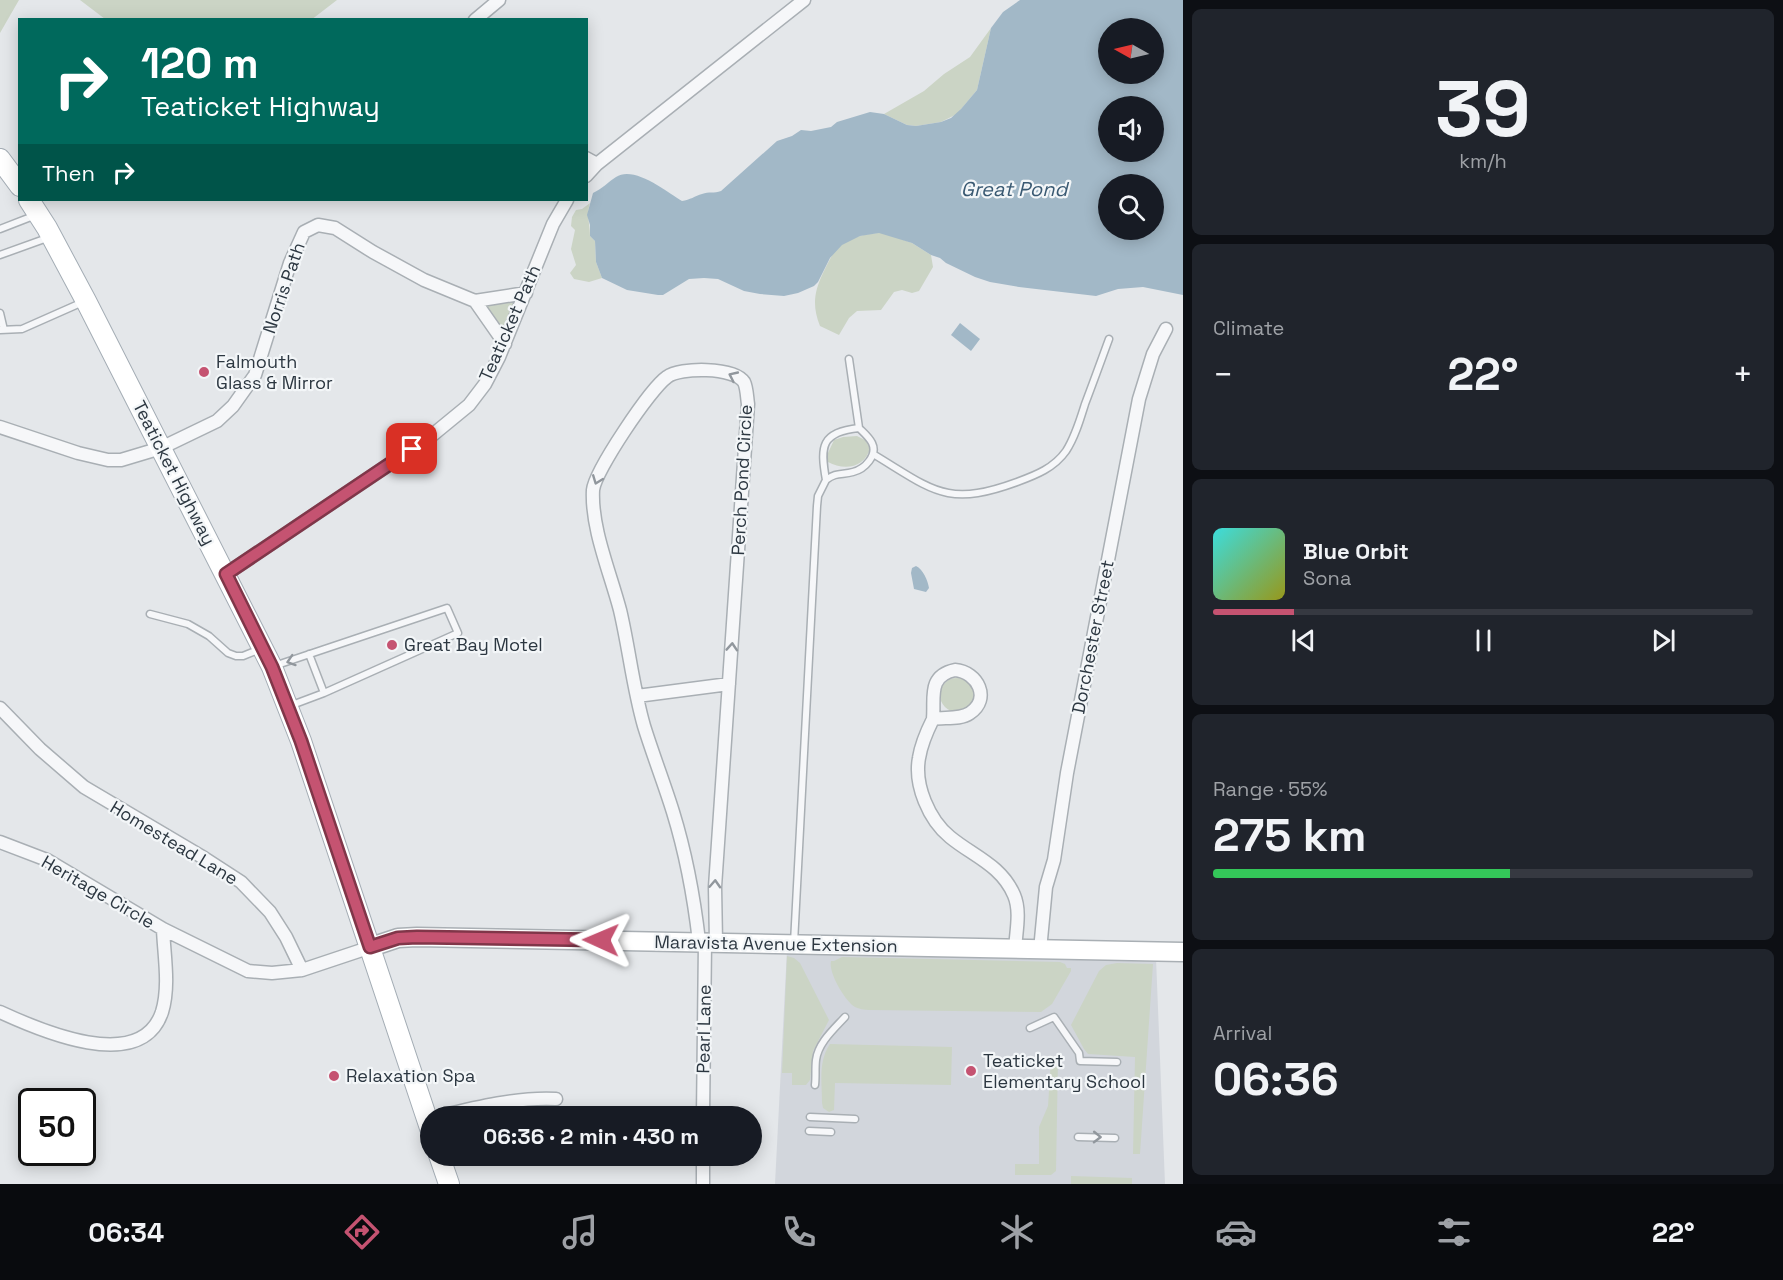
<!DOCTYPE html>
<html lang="en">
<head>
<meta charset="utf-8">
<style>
	:root { --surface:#171b24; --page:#20242c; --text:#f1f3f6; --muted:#9ea1a6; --line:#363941; --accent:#c55371 }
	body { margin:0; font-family:"Space Grotesk",sans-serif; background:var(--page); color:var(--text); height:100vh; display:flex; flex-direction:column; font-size:22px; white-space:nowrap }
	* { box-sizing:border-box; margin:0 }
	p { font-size:20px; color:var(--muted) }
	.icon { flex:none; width:33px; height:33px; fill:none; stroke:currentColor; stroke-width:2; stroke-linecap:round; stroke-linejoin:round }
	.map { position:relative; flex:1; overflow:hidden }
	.panel { display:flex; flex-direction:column; gap:9px; padding:9px; background:#0d0f14; width:600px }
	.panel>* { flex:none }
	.top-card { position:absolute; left:18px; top:18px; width:570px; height:183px; border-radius:0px; box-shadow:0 3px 15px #0003; background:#00695c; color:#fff; overflow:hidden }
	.needle { width:39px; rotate:278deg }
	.buttons { position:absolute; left:1098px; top:18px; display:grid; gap:12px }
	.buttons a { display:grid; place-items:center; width:66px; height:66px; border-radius:50%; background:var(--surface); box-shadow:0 3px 15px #0003; font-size:30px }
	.speed { position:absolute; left:18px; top:1088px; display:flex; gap:12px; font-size:30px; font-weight:700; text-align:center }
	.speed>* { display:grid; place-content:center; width:78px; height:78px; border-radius:50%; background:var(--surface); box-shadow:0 3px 15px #0003; line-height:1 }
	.speed .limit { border:3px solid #111; border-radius:9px; background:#fff; color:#111 }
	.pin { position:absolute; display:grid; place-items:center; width:51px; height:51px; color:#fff; margin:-26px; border-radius:12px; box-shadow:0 3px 9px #0006 }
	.me { position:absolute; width:66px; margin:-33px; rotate:271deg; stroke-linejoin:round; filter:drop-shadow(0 0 4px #0008) }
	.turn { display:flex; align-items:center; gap:21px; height:126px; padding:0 24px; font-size:27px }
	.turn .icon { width:78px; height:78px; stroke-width:2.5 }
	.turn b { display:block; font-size:42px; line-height:51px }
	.then { display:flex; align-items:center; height:57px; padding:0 24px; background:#0003; gap:12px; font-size:22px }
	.big { font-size:45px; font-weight:700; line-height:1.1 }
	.panel .card { flex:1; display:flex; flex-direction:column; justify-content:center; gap:9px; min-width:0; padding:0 21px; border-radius:9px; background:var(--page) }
	.panel .dial { align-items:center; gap:0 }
	.dial b { font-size:78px; line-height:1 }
	.song { display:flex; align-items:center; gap:18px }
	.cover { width:72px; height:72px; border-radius:9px; background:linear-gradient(135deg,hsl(180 70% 55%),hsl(60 70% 35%)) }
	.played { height:6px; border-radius:3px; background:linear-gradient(90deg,var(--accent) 15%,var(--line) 15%) }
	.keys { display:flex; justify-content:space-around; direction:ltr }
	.heat { display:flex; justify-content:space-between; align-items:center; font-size:33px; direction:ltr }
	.charge { height:9px; border-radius:4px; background:linear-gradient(90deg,#34c759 55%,var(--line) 0) }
	.trip { position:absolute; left:420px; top:1106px; width:342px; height:60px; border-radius:30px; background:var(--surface); box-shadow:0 3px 15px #0003; font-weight:700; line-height:60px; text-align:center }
	.dock { display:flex; height:96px; justify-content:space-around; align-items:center; background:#090b0e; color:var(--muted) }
	.dock .icon { width:42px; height:42px }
	.dock .current { color:var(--accent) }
	.dock b { font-size:27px; color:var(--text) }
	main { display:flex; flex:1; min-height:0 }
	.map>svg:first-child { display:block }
	.built { fill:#d2d6dc }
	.green { fill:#cbd4c5 }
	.water { fill:#a2b8c7; fill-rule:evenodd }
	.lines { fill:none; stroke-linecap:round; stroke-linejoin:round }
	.lane-casing { stroke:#a9afb4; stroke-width:9 }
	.street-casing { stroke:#a9afb4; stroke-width:15 }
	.secondary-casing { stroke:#a9afb4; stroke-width:21 }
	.primary-casing { stroke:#a4adb5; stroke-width:22 }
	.lane { stroke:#f6f7f9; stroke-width:6 }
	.street { stroke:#f6f7f9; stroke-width:12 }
	.secondary { stroke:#fff; stroke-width:18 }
	.primary { stroke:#fff; stroke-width:20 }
	.oneway { stroke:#91979d }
	.route-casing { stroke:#803649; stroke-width:15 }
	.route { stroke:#c55371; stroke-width:10 }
	.poi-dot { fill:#c55371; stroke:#f3f6f8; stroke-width:2 }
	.labels { text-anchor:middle; stroke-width:4.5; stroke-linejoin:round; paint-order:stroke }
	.street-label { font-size:18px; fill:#2c3741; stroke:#f3f6f8 }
	.poi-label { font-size:18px; fill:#2c3741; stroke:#f3f6f8; text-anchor:start }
	.water-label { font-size:20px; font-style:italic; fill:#395972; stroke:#f3f6f8 }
</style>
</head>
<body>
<main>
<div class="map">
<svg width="1183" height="1184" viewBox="0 0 1183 1184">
	<rect width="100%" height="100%" fill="#e4e7ea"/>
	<path class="built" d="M787 950 1156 958 1165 1184H775Z"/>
	<path class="green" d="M0 0H19L0 33Z
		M80 0H337L311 20 105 19Z
		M991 28 977 90 957 114 941 122 916 126 907 125 884 114 924 91 944 74 970 57Z
		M590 203C586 215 590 224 590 236L595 241 596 262 602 278 589 282 574 279 570 273 576 265 571 249 575 230 571 226 572 217 576 210 582 209Z
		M884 233 912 243 931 255 933 267 919 291 912 293 902 290 894 292 881 310 857 311 849 318 839 335 820 326C812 306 814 292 823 273 827 265 831 256 836 249 846 237 871 232 884 233Z
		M511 300 514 303 505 325 501 326 497 324 483 304Z
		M857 436 865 440 870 448C865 468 844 471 828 462V453L834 440 843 437Z
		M940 695a17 17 0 1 1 34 0a17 17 0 1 1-34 0Z
		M787 956 794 958 800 963 829 1020 813 1051 810 1080 806 1085H792V1073H782Z
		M842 957 1060 962 1065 964 1067 968H1071V971L1052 1004 1041 1012 869 1010C864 1010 859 1009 855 1007 845 1001 828 972 831 961H834Z
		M1117 963 1153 964 1140 1154H1133L1135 1057 1088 1054 1084 1049 1071 1025 1099 971 1106 965Z
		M830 1044 952 1047 951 1085 835 1083 834 1110 829 1112 823 1108 822 1103C822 1083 818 1061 830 1044Z
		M1051 1060H1058L1056 1171 1051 1175H1015V1164H1039V1127L1048 1106Z
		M1071 1176 1132 1178V1184H1071Z"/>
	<path class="water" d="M1020 0H1183V295L1143 287 1118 289 1096 296 1019 287 990 282 975 277 946 263 940 258 931 255 912 243 879 233 860 236 842 245 830 258 818 282 814 286 798 293 784 296 760 294 744 291 718 279 704 278 689 279 663 295H658L627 290 602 278 596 262 595 241 590 236V225L587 215 593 193C602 189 608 182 616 177 634 165 667 192 682 201 690 200 695 196 702 194 709 191 714 194 721 191L777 141 792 136 801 130 811 131 831 127 837 122 870 112 884 114 907 125 916 126 941 122 951 118 961 109 977 90 991 28 1003 12ZM1108 28H1154V74H1108ZM1108 106H1154V152H1108ZM1108 184H1154V230H1108Z
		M960 323 980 339 971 351 951 335Z
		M916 566C923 569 928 581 929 588L926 592 914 589 911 573 912 568Z"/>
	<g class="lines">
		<g class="lane-casing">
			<path id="lane" d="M0 229 36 215
				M0 255 50 237
				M0 313 4 330
				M0 330 22 329 83 302
				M849 359 859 428
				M859 428C864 433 869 437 872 443 878 455 865 469 853 472 842 475 836 472 826 480 820 446 821 432 859 428Z
				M873 454C933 490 946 508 1017 482 1036 475 1054 468 1066 451 1075 437 1080 420 1085 404 1093 383 1101 361 1109 339
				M150 614 188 624 209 636 228 653 236 656H243L260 649
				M309 654 324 693
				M274 666 447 608 458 633 324 693 292 705
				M794 943 817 506 818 496 826 480
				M1030 1028 1054 1017 1079 1053 1080 1061 1117 1062
				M815 1085C816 1077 815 1068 816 1060 818 1043 834 1029 845 1017
				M810 1117 855 1119
				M809 1131 831 1132
				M1078 1137 1115 1138"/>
		</g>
		<g class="street-casing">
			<path id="street" d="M475 20 499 0
				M586 158 597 164
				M586 176 597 164 804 0
				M475 301 526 293
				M0 427 78 453 108 460H121L161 448 217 421 233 406 255 375 290 263 304 232 318 225 335 228 373 252 424 280 475 301 505 344
				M226 574 430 437 469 405 485 384 499 357 553 224 567 200
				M955 670C978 672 991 699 970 713 960 720 945 717 933 719 935 698 927 676 955 670Z
				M637 696 729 684
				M0 708 40 749 84 787 204 858 241 882 270 912 286 937 302 970 371 947
				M933 719C927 731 921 745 919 758 914 785 929 820 950 837 973 856 1001 865 1014 895 1021 911 1016 932 1015 949
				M0 842 47 860 163 929C164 955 170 986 162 1012 141 1075 39 1030 0 1012
				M163 929 248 971 272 973 302 970
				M699 941C694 898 686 854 673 812 664 783 653 755 644 726 633 688 629 648 620 610 610 572 591 528 593 490 595 471 650 389 667 377 680 367 734 367 744 382 747 388 747 398 748 404L715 887 716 942
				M1040 950 1046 887 1054 860 1067 773 1139 399 1153 354 1166 329
				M440 1116C477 1107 518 1097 556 1099
				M703 1116 705 942
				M703 1184V1155"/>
		</g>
		<g class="secondary-casing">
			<path id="secondary" d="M371 947 398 938 417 937 1183 952"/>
		</g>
		<g class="primary-casing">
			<path id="primary" d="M0 159 20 186
				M29 200 47 228 86 301 272 667 301 741 430 1128
				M439 1155 449 1184"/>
		</g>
		<use href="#lane" class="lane"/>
		<use href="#street" class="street"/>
		<use href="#secondary" class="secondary"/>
		<use href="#primary" class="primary"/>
	</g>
	<defs><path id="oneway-chevron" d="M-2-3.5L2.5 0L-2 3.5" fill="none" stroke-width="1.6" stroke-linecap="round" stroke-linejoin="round" transform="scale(1.5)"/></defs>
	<g class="oneway">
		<use href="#oneway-chevron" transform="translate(733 376) rotate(-155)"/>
		<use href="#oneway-chevron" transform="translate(597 480) rotate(111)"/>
		<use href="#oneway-chevron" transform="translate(732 647) rotate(-86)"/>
		<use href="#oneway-chevron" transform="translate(291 661) rotate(162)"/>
		<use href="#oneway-chevron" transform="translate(715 884) rotate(-87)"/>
		<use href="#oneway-chevron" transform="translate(1097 1137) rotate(1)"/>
	</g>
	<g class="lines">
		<g class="route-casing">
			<path id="route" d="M412 449 226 574 272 667 301 741 370 947 398 938 417 937 601 940"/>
		</g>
		<use href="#route" class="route"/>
	</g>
	<g class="poi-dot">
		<circle cx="204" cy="372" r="6"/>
		<circle cx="392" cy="645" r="6"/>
		<circle cx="971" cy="1071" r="6"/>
		<circle cx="334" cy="1076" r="6"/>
	</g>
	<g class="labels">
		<g class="street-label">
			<text transform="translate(284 288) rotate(-71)" y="6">Norris Path</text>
			<text transform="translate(510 323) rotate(-66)" y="6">Teaticket Path</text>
			<text transform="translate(174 473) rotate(63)" y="6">Teaticket Highway</text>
			<text transform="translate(742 480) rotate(-87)" y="6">Perch Pond Circle</text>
			<text transform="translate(1093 637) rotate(-79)" y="6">Dorchester Street</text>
			<text transform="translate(174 843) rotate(31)" y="6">Homestead Lane</text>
			<text transform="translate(98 892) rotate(30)" y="6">Heritage Circle</text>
			<text transform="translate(776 944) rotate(1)" y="6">Maravista Avenue Extension</text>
			<text transform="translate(704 1029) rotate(-89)" y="6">Pearl Lane</text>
		</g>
		<g class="poi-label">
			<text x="216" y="368">Falmouth<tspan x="216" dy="21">Glass &amp; Mirror</tspan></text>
			<text x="404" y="651">Great Bay Motel</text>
			<text x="983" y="1067">Teaticket<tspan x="983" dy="21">Elementary School</tspan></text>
			<text x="346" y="1082">Relaxation Spa</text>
		</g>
		<g class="water-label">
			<text x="1014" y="196">Great Pond</text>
		</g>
	</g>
</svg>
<div class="buttons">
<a><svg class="needle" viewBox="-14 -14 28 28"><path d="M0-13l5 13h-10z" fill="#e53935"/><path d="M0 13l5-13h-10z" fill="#9ea1a6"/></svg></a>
<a><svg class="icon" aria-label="sound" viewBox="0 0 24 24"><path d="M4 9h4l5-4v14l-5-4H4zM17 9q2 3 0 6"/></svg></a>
<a><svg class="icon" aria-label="search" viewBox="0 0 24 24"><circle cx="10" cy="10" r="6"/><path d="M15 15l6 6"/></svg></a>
</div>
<div class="speed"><div class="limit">50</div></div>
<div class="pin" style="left:412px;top:449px;background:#d93025"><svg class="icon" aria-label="arrive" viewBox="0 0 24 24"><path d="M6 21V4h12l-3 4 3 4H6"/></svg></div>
<svg class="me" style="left:601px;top:940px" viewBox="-20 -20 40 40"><path d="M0-17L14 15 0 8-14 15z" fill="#c55371" stroke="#fff" stroke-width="4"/></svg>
<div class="trip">06:36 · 2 min · 430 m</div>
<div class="top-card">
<div class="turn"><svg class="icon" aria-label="right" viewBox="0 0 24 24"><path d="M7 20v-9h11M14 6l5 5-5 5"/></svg><div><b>120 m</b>Teaticket Highway</div></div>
<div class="then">Then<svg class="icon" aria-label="right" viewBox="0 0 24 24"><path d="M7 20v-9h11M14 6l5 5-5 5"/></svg></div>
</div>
</div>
<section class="panel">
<div class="card dial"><b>39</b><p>km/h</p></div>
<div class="card"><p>Climate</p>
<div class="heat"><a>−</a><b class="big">22°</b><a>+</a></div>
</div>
<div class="card">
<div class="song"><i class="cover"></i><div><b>Blue Orbit</b><p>Sona</p></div></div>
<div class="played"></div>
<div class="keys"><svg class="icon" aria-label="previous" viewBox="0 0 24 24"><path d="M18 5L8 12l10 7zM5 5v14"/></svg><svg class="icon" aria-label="pause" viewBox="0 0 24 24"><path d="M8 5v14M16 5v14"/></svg><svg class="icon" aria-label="next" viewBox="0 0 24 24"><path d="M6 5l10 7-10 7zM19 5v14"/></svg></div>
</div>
<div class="card"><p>Range · 55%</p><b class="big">275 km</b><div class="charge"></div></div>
<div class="card"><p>Arrival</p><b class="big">06:36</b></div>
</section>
</main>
<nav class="dock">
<b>06:34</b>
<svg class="icon current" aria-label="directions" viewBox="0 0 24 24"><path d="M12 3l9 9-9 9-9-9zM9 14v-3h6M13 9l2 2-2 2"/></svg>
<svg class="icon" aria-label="music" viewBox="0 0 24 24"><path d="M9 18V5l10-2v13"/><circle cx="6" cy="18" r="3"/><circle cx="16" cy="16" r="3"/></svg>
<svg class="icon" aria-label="phone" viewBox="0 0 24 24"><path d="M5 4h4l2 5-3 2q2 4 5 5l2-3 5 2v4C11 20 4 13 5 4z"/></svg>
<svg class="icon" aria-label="climate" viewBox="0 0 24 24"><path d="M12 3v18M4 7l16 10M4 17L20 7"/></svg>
<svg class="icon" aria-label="car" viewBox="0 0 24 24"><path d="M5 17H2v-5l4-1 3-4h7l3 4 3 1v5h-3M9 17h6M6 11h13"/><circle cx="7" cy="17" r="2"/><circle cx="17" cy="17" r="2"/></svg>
<svg class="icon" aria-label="filters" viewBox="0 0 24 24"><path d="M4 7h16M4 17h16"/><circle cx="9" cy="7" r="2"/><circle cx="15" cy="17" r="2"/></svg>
<b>22°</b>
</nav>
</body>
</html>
